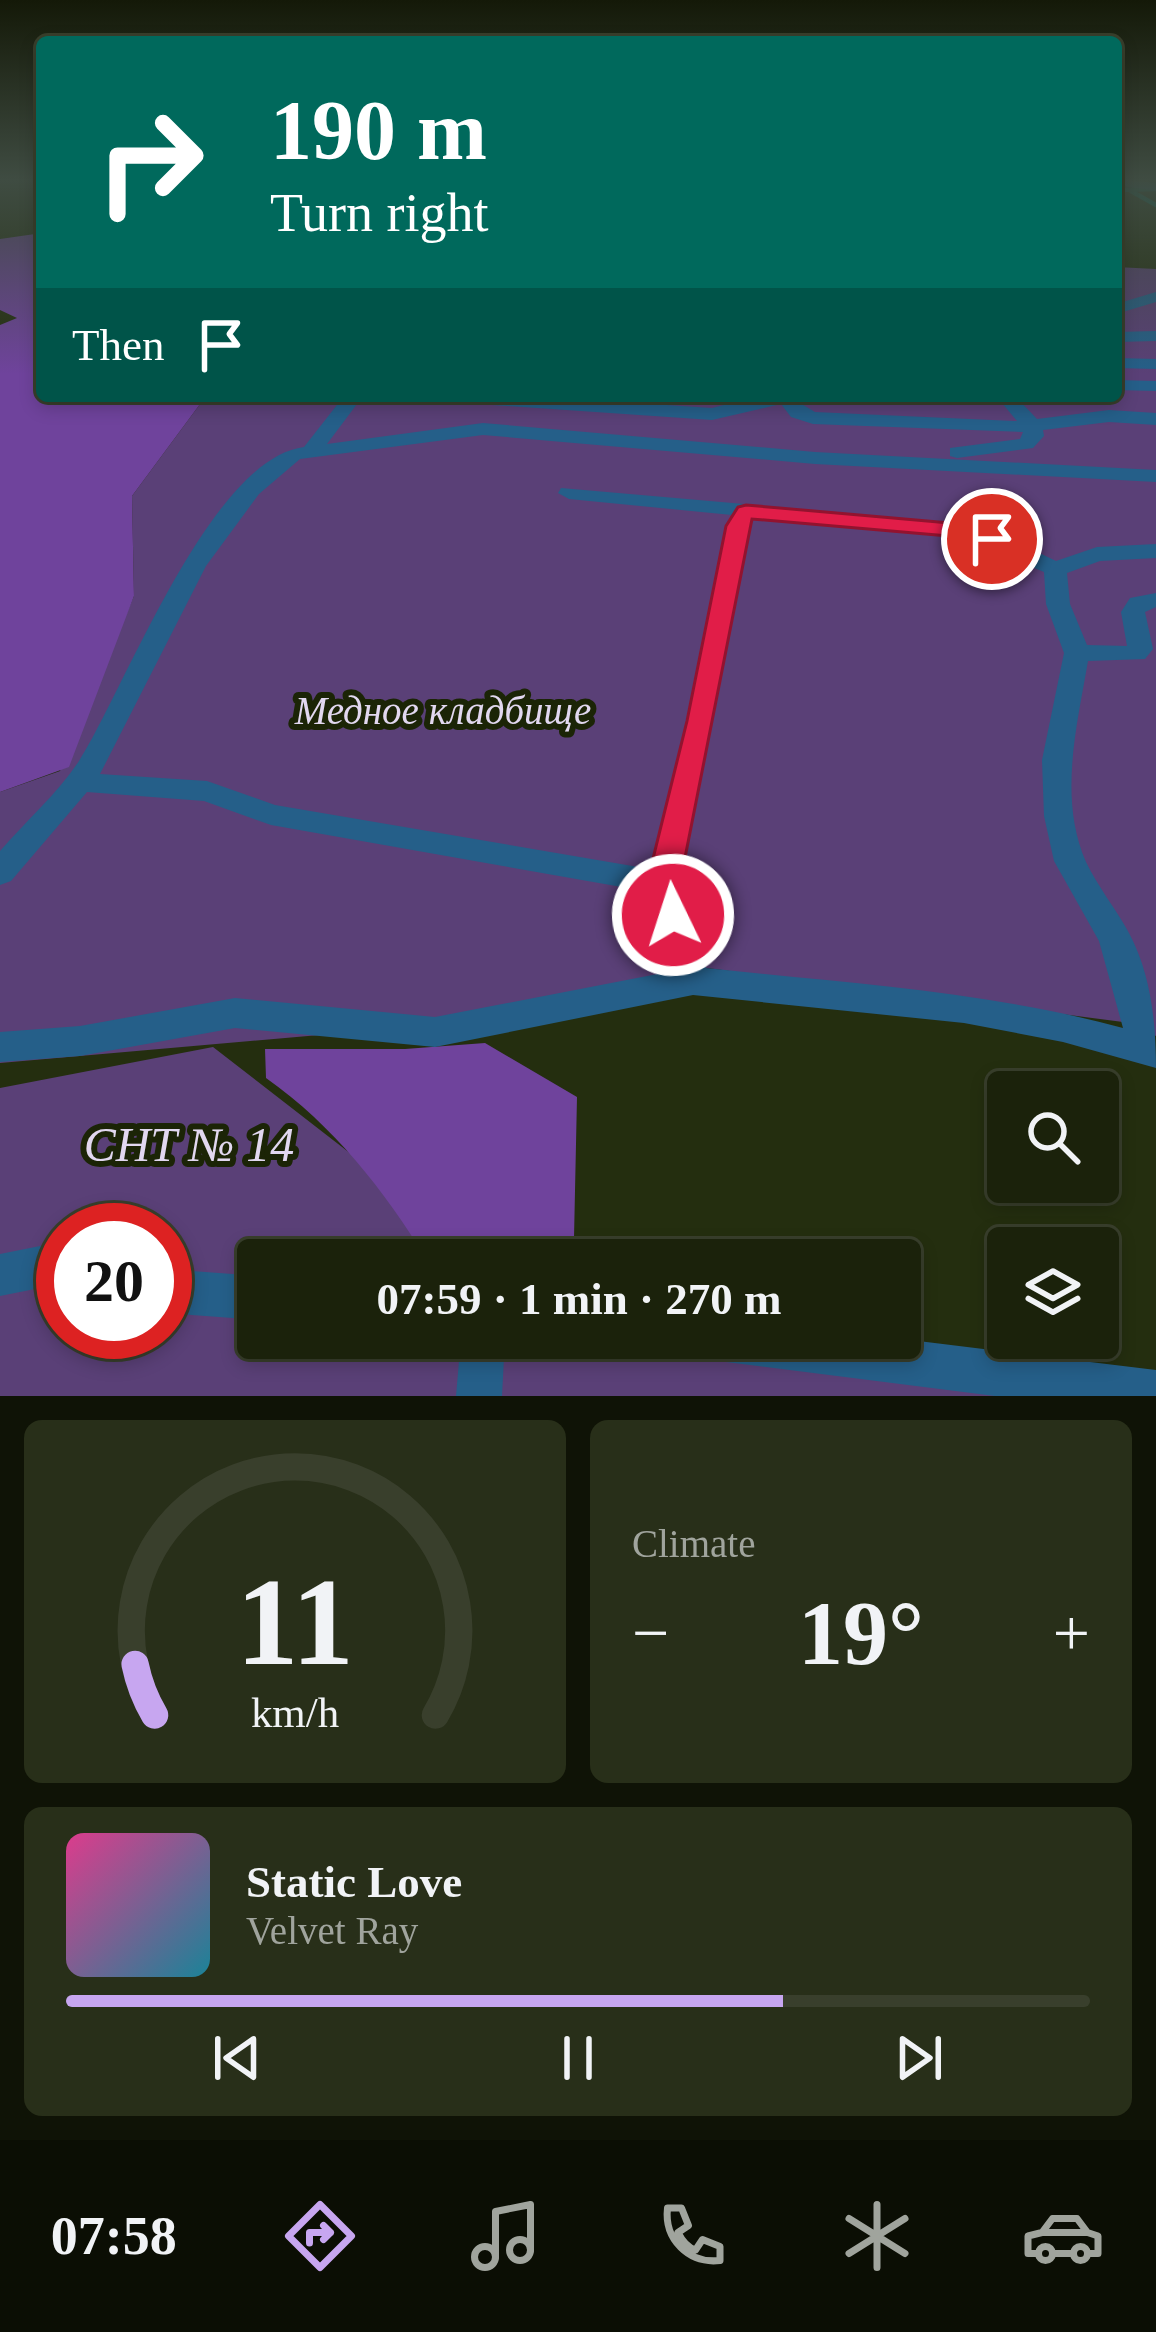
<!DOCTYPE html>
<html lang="en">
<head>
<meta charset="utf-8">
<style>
	:root { --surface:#1b220b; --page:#282f19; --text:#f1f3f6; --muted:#a0a49d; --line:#393f2c; --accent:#c7a6f0 }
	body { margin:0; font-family:"Times New Roman",serif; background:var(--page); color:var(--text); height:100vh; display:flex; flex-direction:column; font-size:45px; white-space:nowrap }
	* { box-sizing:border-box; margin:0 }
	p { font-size:39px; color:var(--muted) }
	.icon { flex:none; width:66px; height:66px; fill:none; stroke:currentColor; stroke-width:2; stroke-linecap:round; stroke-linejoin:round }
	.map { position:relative; height:1396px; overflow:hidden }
	.details { display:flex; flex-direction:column; gap:24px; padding:24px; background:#0f1306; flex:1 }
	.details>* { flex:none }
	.banner { position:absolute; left:36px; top:36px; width:1086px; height:366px; border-radius:12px; box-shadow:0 6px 18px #0003,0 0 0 3px var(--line); background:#00695c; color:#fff; overflow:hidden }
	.controls { position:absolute; left:987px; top:1071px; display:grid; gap:24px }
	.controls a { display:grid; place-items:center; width:132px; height:132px; border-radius:12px; background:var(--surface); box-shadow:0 6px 18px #0003,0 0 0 3px var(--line); font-size:60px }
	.speed { position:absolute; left:36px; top:1203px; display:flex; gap:24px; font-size:60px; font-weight:700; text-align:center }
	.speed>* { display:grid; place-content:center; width:156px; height:156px; border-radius:50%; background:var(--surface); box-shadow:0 6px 18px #0003,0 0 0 3px var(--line); line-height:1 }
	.speed .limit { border:18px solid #d22; background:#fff; color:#111 }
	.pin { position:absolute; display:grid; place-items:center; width:102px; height:102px; color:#fff; margin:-51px; border:6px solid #fff; border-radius:50%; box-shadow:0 3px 12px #0007 }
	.me { position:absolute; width:132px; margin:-66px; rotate:356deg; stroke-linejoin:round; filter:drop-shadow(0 0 9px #0008) }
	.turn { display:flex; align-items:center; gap:42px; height:252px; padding:0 36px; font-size:54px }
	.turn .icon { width:156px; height:156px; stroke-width:2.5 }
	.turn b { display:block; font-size:84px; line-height:102px }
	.then { display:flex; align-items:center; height:114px; padding:0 36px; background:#0003; gap:24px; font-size:45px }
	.big { font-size:90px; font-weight:800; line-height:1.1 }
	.details .tile { flex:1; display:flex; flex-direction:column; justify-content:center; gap:18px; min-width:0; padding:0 42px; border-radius:18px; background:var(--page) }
	.details .dial { align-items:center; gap:0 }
	.dial svg { height:312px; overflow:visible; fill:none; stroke:var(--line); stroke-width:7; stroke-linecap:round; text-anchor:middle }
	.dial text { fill:var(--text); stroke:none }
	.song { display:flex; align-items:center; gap:36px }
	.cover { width:144px; height:144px; border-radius:18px; background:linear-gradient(135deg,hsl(330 70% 55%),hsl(190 70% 35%)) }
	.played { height:12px; border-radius:6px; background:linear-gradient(90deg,var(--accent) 70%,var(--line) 70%) }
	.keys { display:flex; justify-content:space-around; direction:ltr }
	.heat { display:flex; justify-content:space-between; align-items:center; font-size:66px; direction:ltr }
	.details .tiles { flex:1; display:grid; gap:24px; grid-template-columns:1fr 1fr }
	.tile:last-child { grid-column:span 2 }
	.trip { position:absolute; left:237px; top:1239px; width:684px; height:120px; border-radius:12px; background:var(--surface); box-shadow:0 6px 18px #0003,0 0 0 3px var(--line); font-weight:800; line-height:120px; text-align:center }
	.tab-bar { display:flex; height:192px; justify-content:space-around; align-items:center; background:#0b0e04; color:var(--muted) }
	.tab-bar .icon { width:84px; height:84px }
	.tab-bar .on { color:var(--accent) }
	.tab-bar b { font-size:54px; color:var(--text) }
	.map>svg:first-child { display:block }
	.green { fill:#5a4077; fill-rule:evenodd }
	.forest { fill:#6f439c }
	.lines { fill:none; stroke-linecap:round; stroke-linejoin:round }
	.stream { stroke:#016f65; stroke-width:4.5 }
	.minor { fill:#255f89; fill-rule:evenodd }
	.route { fill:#e11d48; stroke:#92132f; stroke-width:3 }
	.labels { text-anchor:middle; stroke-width:12; stroke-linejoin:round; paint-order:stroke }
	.park-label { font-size:39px; font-style:italic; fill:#e2d8f0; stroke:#1b2406 }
	.near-park-label { font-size:48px; font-style:italic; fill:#e2d8f0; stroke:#1b2406 }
</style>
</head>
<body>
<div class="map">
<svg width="1156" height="1396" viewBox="0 0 1156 1396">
	<rect width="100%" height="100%" fill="#242e0f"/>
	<path class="green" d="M1116 267 1156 269V1036L1123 1022 707 968 593 1011 0 1063V792L60 771 134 596 132 496 206 396H1116Z
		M213 1047 391 1185 437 1260H258V1338H860L1156 1374V1396H0V1088ZM63 1230H165V1332H63Z"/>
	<path class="forest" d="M42 233V396H206L132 496 134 596 69 767 0 792V325L17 318 0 310V239Z
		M485 1043 577 1097 574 1238 565 1260H427C384 1190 334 1126 266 1078L265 1049H405Z"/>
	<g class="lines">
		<path class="stream" d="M1116 190 1156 189
			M1131 191 1156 205"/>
		<path class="minor" d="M1116 179 1156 183V191L1116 185Z
			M1156 292V302L1116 314V304Z
			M1156 331V341L1116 342V332Z
			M1116 358 1156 359V369L1116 368Z
			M1116 380 1156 381V391L1116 390Z
			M344 396H363L327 444 483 423 815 452 1156 470V482L815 464 483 435 300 459 259 494 206 566 100 774 207 781 275 805 650 869 687 721 726 526 732 515 569 499 558 493 561 488 961 523 1000 534 1056 561 1097 547 1156 544V558L1100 561 1067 573 1070 604 1087 645 1127 646 1121 612 1130 598 1156 593V607L1145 612 1153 649 1145 659 1088 661C1077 726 1058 798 1086 862 1098 887 1116 909 1129 933 1151 974 1156 1023 1156 1068L1063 1042 964 1023 693 995 435 1047 235 1028 80 1056 0 1062V1032L80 1026 235 998 435 1017 673 971 650 892 271 825 204 801 87 792 11 881 0 885V851C26 821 57 794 79 761 125 689 210 459 304 447ZM753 517 959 537 1044 572 1046 604 1064 653 1042 760 1044 816 1054 861 1099 941 1123 1028C987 991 846 983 706 968L679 883Z
			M440 396H531L712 408 759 396H829L800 403 815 412 1014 421H1017L996 396H1015L1037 419 1109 410 1156 413V425L1109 422 1043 430 1044 436 1033 448 957 458 950 456V448L1020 439 1023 432 813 424 791 417 781 404 712 420 449 402Z
			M50 1244 63 1248V1290L50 1286 0 1296V1254Z
			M165 1269 258 1276V1320L165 1313Z
			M461 1338H505L502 1396H456Z
			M688 1338H894L1156 1370V1396H995L710 1360 694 1354Z"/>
	</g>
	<linearGradient id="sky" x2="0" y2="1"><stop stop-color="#141908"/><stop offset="0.48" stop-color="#3f4c42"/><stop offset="1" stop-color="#3f4c42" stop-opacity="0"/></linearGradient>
	<rect width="1156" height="374" fill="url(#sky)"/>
	<path class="route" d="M746 505 961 524 1004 539 992 546 960 537 752 519 680 883 690 915 685 924 673 928 661 924 647 883 687 721 726 526 738 507Z"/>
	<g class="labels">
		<g class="park-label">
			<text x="443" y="724">Медное кладбище</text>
		</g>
		<g class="near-park-label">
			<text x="189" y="1161">СНТ № 14</text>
		</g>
	</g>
</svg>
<div class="controls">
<a><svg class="icon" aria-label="search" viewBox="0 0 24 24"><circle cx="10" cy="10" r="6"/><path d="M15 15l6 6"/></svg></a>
<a><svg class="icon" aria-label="layers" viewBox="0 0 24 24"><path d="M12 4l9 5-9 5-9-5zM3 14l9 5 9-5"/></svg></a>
</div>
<div class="speed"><div class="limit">20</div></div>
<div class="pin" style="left:992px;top:539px;background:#d93025"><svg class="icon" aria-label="arrive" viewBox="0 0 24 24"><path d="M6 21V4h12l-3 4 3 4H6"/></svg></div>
<svg class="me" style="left:673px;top:915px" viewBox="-20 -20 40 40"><circle r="17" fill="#e11d48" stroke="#fff" stroke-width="3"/><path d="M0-11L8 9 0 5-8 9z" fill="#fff"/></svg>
<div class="trip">07:59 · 1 min · 270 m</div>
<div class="banner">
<div class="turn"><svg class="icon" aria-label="right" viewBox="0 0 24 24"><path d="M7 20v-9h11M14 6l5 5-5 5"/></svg><div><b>190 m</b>Turn right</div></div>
<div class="then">Then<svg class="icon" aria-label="arrive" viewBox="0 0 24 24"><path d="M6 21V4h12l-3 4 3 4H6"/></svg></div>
</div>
</div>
<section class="details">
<div class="tiles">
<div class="tile dial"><svg viewBox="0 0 100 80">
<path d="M14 69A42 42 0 1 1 86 69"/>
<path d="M14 69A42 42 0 0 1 9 56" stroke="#c7a6f0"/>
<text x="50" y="56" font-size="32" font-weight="700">11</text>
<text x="50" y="72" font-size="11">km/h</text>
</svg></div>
<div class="tile"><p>Climate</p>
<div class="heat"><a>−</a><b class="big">19°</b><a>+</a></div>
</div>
<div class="tile">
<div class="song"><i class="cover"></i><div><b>Static Love</b><p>Velvet Ray</p></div></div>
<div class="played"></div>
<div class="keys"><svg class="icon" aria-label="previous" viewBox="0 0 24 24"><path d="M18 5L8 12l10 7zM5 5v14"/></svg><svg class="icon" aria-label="pause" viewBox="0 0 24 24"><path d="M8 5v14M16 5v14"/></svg><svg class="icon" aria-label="next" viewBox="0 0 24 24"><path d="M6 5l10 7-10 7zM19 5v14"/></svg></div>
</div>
</div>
</section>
<nav class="tab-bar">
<b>07:58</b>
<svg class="icon on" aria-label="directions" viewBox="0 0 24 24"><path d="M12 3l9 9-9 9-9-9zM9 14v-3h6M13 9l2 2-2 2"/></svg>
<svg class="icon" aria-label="music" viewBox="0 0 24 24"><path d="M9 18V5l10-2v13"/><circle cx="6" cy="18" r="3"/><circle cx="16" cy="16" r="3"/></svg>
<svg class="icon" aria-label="phone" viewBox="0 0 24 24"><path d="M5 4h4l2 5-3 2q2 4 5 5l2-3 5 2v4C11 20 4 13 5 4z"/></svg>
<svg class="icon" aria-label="climate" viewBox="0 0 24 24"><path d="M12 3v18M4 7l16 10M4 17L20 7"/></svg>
<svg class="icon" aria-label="car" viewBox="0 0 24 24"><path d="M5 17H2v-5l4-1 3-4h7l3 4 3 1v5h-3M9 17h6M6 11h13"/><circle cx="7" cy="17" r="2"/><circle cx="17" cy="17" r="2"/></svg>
</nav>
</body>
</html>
